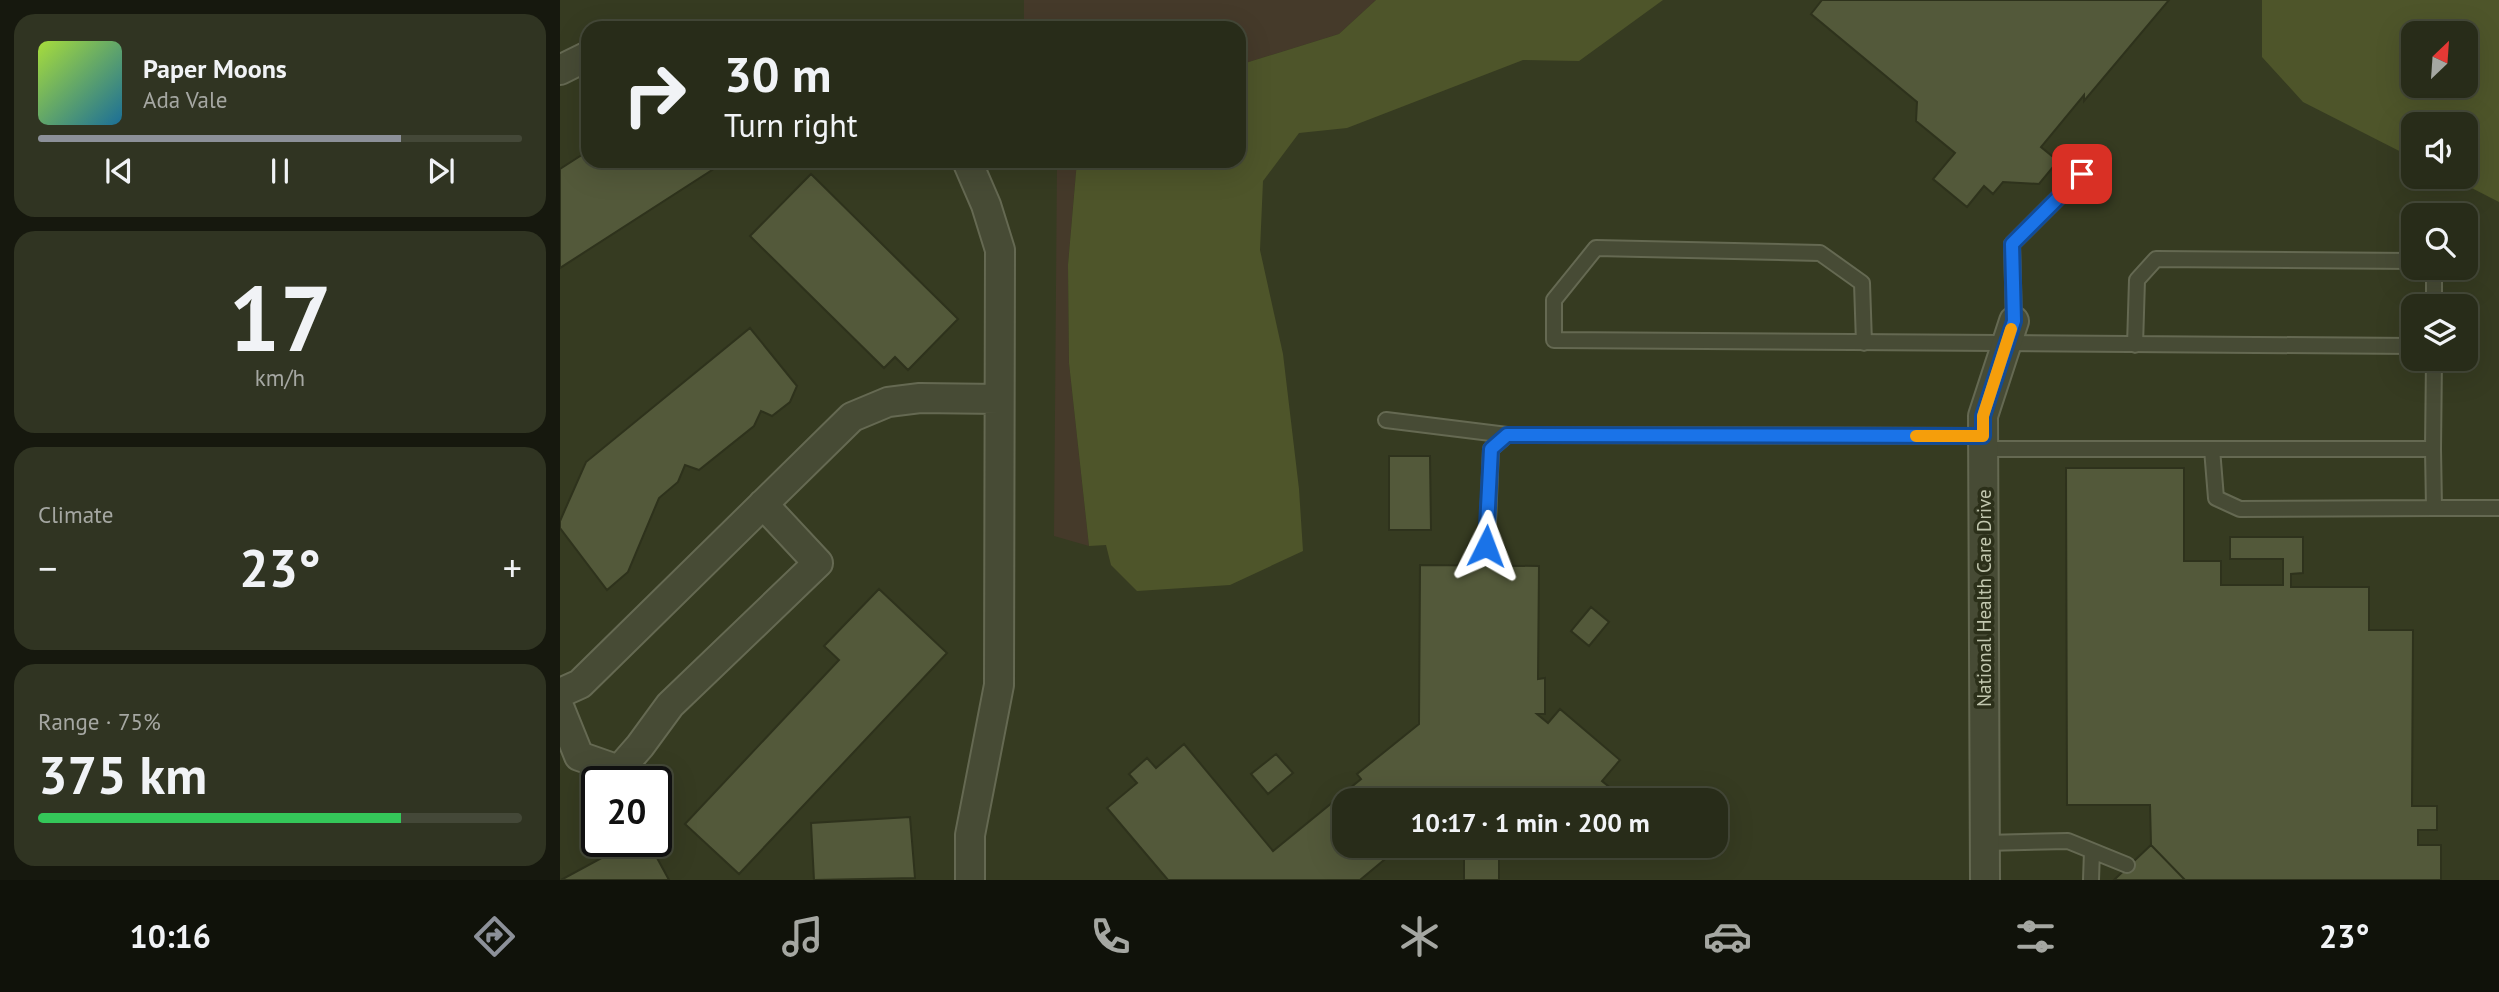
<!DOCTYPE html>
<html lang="en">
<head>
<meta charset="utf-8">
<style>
	:root { --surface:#282c19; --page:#303422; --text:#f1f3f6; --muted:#a5a7a2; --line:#444838; --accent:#8c9099 }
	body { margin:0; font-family:"PT Sans",sans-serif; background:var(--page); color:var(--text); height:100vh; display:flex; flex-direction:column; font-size:26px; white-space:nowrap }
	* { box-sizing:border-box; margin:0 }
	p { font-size:23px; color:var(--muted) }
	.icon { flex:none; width:38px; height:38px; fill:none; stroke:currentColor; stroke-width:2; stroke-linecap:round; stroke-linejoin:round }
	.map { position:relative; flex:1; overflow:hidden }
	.drawer { display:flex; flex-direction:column; gap:14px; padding:14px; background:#16180e; width:560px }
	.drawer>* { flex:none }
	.top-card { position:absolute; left:21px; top:21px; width:665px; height:147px; border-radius:21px; box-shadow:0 7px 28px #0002,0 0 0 2px var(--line); background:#282c19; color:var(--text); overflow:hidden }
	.needle { width:46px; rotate:25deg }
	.controls { position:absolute; left:1841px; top:21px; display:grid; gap:14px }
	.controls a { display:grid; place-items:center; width:77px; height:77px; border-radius:14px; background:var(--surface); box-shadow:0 7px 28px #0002,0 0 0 2px var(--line); font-size:35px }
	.speed { position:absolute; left:21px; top:766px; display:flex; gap:14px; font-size:35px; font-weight:700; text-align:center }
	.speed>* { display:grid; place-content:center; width:91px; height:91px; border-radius:50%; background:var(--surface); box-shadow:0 7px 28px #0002,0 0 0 2px var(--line); line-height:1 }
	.speed .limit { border:4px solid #111; border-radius:10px; background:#fff; color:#111 }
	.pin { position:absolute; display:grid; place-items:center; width:60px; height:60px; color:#fff; margin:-30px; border-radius:14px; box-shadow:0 4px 10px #0006 }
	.me { position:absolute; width:77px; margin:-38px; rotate:3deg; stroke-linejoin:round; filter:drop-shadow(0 0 5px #0008) }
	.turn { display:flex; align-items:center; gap:24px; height:147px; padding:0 28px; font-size:32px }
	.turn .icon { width:91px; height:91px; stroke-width:2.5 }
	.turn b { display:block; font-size:49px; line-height:60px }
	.big { font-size:52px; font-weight:800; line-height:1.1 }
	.drawer .tile { flex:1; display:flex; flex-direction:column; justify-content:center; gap:10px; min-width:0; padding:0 24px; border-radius:21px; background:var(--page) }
	.drawer .dial { align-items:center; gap:0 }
	.dial b { font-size:91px; line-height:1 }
	.song { display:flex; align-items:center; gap:21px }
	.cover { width:84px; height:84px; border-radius:10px; background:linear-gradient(135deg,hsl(80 70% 55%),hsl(200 70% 35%)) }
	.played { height:7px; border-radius:4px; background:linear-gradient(90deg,var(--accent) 75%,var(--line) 75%) }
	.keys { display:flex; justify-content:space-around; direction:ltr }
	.heat { display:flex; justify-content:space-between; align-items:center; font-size:38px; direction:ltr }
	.charge { height:10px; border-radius:5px; background:linear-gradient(90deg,#34c759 75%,var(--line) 0) }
	.trip { position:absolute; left:772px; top:788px; width:396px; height:70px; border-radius:21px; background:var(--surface); box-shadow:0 7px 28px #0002,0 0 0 2px var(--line); font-weight:800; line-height:70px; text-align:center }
	.tabs { display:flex; height:112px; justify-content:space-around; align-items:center; background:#10120a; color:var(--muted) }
	.tabs .icon { width:49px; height:49px }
	.tabs .current { color:var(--accent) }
	.tabs b { font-size:32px; color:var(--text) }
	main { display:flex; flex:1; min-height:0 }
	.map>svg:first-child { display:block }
	.green { fill:#453a2a }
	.water { fill:#4e552a; fill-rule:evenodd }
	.building { fill:#53593a; stroke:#2e321c; stroke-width:2 }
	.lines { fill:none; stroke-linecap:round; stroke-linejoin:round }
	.lane-casing { stroke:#656952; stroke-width:18 }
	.street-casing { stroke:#656952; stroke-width:32 }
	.lane { stroke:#474b35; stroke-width:14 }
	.street { stroke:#474b35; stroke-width:28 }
	.route-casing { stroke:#114b97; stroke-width:18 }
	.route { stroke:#1a73e8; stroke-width:12 }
	.slow { stroke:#f59e0b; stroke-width:12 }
	.labels { text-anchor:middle; stroke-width:7; stroke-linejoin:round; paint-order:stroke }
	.street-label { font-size:19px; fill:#c2c7af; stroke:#2c301a }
</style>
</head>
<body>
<main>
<section class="drawer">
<div class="tile">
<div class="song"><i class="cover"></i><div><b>Paper Moons</b><p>Ada Vale</p></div></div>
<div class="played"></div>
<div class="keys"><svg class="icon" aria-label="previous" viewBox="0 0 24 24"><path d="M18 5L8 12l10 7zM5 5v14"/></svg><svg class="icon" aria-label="pause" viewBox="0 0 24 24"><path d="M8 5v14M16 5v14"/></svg><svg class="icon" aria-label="next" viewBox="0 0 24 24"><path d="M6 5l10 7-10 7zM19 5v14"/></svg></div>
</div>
<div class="tile dial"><b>17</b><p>km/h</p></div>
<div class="tile"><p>Climate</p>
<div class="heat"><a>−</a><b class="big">23°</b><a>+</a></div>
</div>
<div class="tile"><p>Range · 75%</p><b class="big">375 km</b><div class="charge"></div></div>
</section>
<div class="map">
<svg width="1939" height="880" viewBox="0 0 1939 880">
	<rect width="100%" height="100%" fill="#363b21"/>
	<path class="green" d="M464 0H816L779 34 679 65V28H464Z
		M497 161H517L508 265 509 363 529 546 494 536Z"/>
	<path class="water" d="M816 0H1103L1019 61 963 60 787 128 739 133 703 181 700 250 723 354 739 489 743 551 670 585 577 591 551 565 546 545 529 546 509 363 508 265 517 161H679V65L779 34Z
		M1702 0H1939V202L1890 177H1906V124H1853V158L1743 102 1702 57ZM1853 33H1906V86H1853Z"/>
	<path class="building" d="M1262 0H1609L1524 101V95L1481 147 1498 161 1479 184 1443 182 1433 194 1424 186 1407 207 1373 179 1395 153 1356 121 1357 102 1251 14Z
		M28 151V161H166L0 268V169Z
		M251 174 398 319 348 370 335 357 324 368 190 236Z
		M190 328 237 386 230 402 212 416 201 411 194 426 139 470 125 465 118 482 99 498 68 572 47 590 0 528V521L26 462Z
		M829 456H870L871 530H829Z
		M1506 468H1624V561H1661V585H1723V559H1670V537H1743V573L1731 574V587H1809V630H1853L1852 806H1877V830H1858V845H1881V880H1625L1591 845 1590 805H1507Z
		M860 565 979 566 978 679 985 678V714H977L988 723 1000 709 1060 760 1042 781 1058 794 1053 800H784V845H842L800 880H608L547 808 577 783 569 774 587 758 596 768 624 744 713 851 801 779 797 774 859 724Z
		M319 589 387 653 179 874 125 824 279 660 264 646Z
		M1031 607 1049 622 1029 646 1011 631Z
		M716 754 733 773 708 794 691 774Z
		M350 817 355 878 254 880 251 823Z
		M71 842H86L90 845 109 880H1Z
		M910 845H933V852H939V880H904V853L910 852Z
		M1591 845 1625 880H1554Z"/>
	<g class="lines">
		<g class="lane-casing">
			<path id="lane" d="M1874 306V268
				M1454 321 1452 244 1537 159
				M1304 343 1302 283 1260 253 1036 248 994 300V340L1853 346
				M1575 345 1577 280 1596 259 1853 261
				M826 420 947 435
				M1423 449H1873L1874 508 1680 509 1656 498 1652 449
				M1873 449 1874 359
				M1874 508H1939
				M927 546 931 449 947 435 1423 436
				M1425 843 1508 841 1567 865
				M1531 880 1532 851"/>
		</g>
		<g class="street-casing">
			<path id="street" d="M0 70 28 56
				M407 161 426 205 440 250 439 685 410 835V880
				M0 693 20 684 292 417 328 402 360 398 439 399
				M0 709 19 756 59 770 80 746 110 705 258 563 203 504
				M1425 880 1423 416 1454 321"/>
		</g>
		<use href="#lane" class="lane"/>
		<use href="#street" class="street"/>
	</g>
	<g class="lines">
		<g class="route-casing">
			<path id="route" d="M926 546 931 449 947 435 1423 436V416L1454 321 1452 244 1522 174"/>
		</g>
		<use href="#route" class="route"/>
		<path class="slow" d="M1356 436H1423V416L1451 329"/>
	</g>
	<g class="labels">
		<g class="street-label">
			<text transform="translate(1424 598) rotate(-90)" y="7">National Health Care Drive</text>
		</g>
	</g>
</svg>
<div class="controls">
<a><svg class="needle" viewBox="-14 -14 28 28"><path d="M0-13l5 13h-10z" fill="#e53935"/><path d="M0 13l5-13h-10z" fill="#a5a7a2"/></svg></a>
<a><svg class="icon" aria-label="sound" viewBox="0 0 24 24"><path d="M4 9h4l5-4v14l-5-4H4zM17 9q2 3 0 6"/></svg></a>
<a><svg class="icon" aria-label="search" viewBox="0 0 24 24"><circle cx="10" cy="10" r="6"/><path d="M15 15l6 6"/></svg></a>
<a><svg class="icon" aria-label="layers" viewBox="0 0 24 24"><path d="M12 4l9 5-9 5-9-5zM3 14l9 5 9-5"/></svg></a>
</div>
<div class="speed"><div class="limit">20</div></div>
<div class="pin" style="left:1522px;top:174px;background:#d93025"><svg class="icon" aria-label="arrive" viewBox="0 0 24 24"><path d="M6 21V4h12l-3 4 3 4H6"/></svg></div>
<svg class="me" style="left:926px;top:546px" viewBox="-20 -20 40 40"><path d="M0-17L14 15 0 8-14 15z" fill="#1a73e8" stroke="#fff" stroke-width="4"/></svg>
<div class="trip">10:17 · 1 min · 200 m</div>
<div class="top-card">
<div class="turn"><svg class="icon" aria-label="right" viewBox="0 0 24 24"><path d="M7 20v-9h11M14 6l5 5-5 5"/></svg><div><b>30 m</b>Turn right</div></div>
</div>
</div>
</main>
<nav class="tabs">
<b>10:16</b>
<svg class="icon current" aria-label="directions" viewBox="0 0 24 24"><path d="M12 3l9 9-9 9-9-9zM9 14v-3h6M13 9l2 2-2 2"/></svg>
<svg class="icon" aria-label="music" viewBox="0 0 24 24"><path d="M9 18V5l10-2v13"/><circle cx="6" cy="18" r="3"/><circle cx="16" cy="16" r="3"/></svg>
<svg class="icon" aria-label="phone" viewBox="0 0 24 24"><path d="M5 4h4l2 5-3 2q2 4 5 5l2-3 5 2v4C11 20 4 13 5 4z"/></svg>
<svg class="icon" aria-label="climate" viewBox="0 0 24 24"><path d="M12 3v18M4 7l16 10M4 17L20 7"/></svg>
<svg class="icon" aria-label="car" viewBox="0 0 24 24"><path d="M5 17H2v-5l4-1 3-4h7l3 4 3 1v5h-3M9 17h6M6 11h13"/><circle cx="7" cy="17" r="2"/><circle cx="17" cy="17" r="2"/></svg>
<svg class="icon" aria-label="filters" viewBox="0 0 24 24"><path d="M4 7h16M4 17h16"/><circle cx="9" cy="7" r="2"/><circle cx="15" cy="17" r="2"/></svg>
<b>23°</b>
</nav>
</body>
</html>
